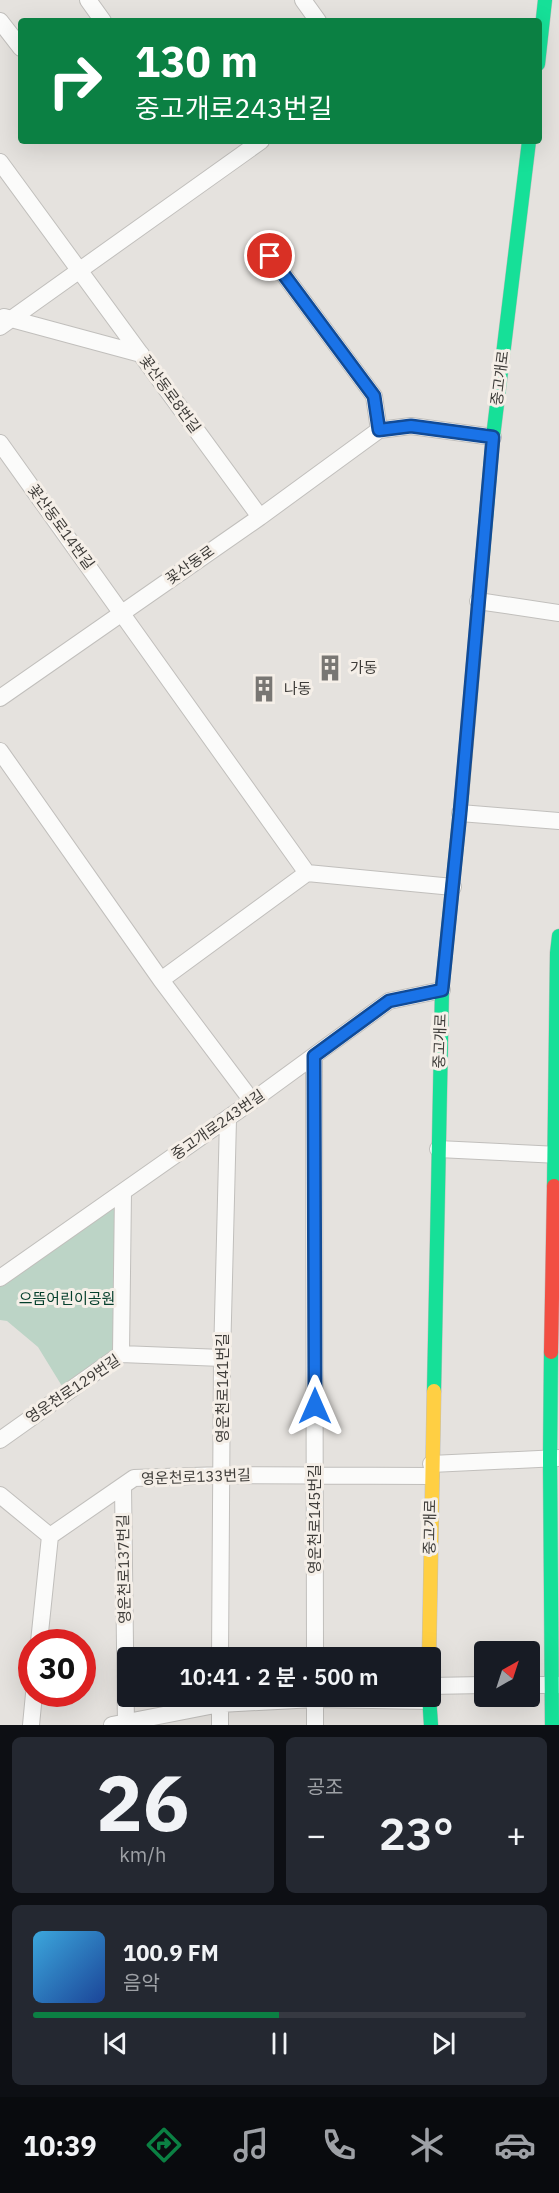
<!DOCTYPE html>
<html lang="ko">
<head>
<meta charset="utf-8">
<style>
	:root { --surface:#171b24; --page:#242831; --text:#f1f3f6; --muted:#9ea1a6; --line:#363941; --accent:#0b8043 }
	body { margin:0; font-family:"IBM Plex Sans","Noto Sans KR",sans-serif; background:var(--page); color:var(--text); height:100vh; display:flex; flex-direction:column; font-size:22px; white-space:nowrap }
	* { box-sizing:border-box; margin:0 }
	p { font-size:20px; color:var(--muted) }
	.icon { flex:none; width:33px; height:33px; fill:none; stroke:currentColor; stroke-width:2; stroke-linecap:round; stroke-linejoin:round }
	.map { position:relative; height:1725px; overflow:hidden }
	.sheet { display:flex; flex-direction:column; gap:12px; padding:12px; background:#0d0f14; flex:1 }
	.sheet>* { flex:none }
	.hud { position:absolute; left:18px; top:18px; width:524px; height:126px; border-radius:6px; box-shadow:0 6px 24px #0002; background:#0b8043; color:#fff; overflow:hidden }
	.needle { width:39px; rotate:39deg }
	.fabs { position:absolute; left:474px; top:1641px; display:grid; gap:12px }
	.fabs a { display:grid; place-items:center; width:66px; height:66px; border-radius:6px; background:var(--surface); box-shadow:0 6px 24px #0002; font-size:30px }
	.speed { position:absolute; left:18px; top:1629px; display:flex; gap:12px; font-size:30px; font-weight:700; text-align:center }
	.speed>* { display:grid; place-content:center; width:78px; height:78px; border-radius:50%; background:var(--surface); box-shadow:0 6px 24px #0002; line-height:1 }
	.speed .limit { border:9px solid #d22; background:#fff; color:#111 }
	.pin { position:absolute; display:grid; place-items:center; width:51px; height:51px; color:#fff; margin:-26px; border:3px solid #fff; border-radius:50%; box-shadow:0 2px 6px #0007 }
	.me { position:absolute; width:66px; margin:-33px; rotate:0deg; stroke-linejoin:round; filter:drop-shadow(0 0 4px #0008) }
	.turn { display:flex; align-items:center; gap:21px; height:126px; padding:0 18px; font-size:27px }
	.turn .icon { width:78px; height:78px; stroke-width:2.5 }
	.turn b { display:block; font-size:42px; line-height:51px }
	.big { font-size:45px; font-weight:600; line-height:1.1 }
	.sheet .card { flex:1; display:flex; flex-direction:column; justify-content:center; gap:9px; min-width:0; padding:0 21px; border-radius:9px; background:var(--page) }
	.sheet .dial { align-items:center; gap:0 }
	.dial b { font-size:78px; line-height:1 }
	.song { display:flex; align-items:center; gap:18px }
	.cover { width:72px; height:72px; border-radius:9px; background:linear-gradient(135deg,hsl(200 70% 55%),hsl(220 70% 35%)) }
	.played { height:6px; border-radius:3px; background:linear-gradient(90deg,var(--accent) 50%,var(--line) 50%) }
	.keys { display:flex; justify-content:space-around; direction:ltr }
	.heat { display:flex; justify-content:space-between; align-items:center; font-size:33px; direction:ltr }
	.sheet .tiles { flex:1; display:grid; gap:12px; grid-template-columns:1fr 1fr }
	.card:last-child { grid-column:span 2 }
	.trip { position:absolute; left:117px; top:1647px; width:324px; height:60px; border-radius:6px; background:var(--surface); box-shadow:0 6px 24px #0002; font-weight:600; line-height:60px; text-align:center }
	.tab-bar { display:flex; height:96px; justify-content:space-around; align-items:center; background:#090b0e; color:var(--muted) }
	.tab-bar .icon { width:42px; height:42px }
	.tab-bar .on { color:var(--accent) }
	.tab-bar b { font-size:27px; color:var(--text) }
	.map>svg:first-child { display:block }
	.green { fill:#bcd4c6 }
	.lines { fill:none; stroke-linecap:round; stroke-linejoin:round }
	.street-casing { stroke:#c1bfbc; stroke-width:18 }
	.fast-casing { stroke:#c1bfbc; stroke-width:15 }
	.slow-casing { stroke:#c1bfbc; stroke-width:15 }
	.jam-casing { stroke:#c1bfbc; stroke-width:15 }
	.street { stroke:#fbfbfa; stroke-width:16 }
	.fast { stroke:#16e098; stroke-width:14 }
	.slow { stroke:#ffcf43; stroke-width:14 }
	.jam { stroke:#f24e42; stroke-width:14 }
	.route-casing { stroke:#114b97; stroke-width:15 }
	.route { stroke:#1a73e8; stroke-width:10 }
	.labels { text-anchor:middle; stroke-width:6; stroke-linejoin:round; paint-order:stroke }
	.street-label { font-size:15px; fill:#3e3c39; stroke:#f5efe8 }
	.poi-label { font-size:15px; fill:#3e3c39; stroke:#f5efe8; text-anchor:start }
	.park-label { font-size:15px; fill:#043f2c; stroke:#f5efe8 }
</style>
</head>
<body>
<div class="map">
<svg width="559" height="1725" viewBox="0 0 559 1725">
	<rect width="100%" height="100%" fill="#e5e2de"/>
	<path class="green" d="M121 1196 119 1353 65 1391 38 1347 7 1321 0 1320V1280Z"/>
	<g class="lines">
		<g class="street-casing">
			<path id="street" d="M88 0 103 21
				M303 0 318 21
				M0 21 21 48
				M0 162 260 517
				M270 256 374 396 379 430
				M4 317 141 354
				M0 327 261 141
				M0 443 307 873 453 887
				M478 601 559 613
				M0 698 260 517 379 430 411 426 493 437
				M0 751 161 980 252 1101
				M460 813 559 821
				M161 980 307 873
				M314 1056 315 1658
				M438 1149 559 1155
				M0 1278 252 1101 389 1001 442 990
				M121 1354 123 1192
				M0 1440 121 1354 222 1358
				M431 1464 559 1458
				M123 1486 126 1725
				M0 1495 50 1536
				M39 1642 50 1536 134 1478 222 1475 431 1476
				M220 1658 222 1358 228 1119
				M530 1685H559
				M430 1686 484 1685
				M31 1725 34 1694
				M112 1725 220 1704 315 1699 430 1701
				M220 1725V1696
				M315 1725V1696"/>
		</g>
		<g class="fast-casing">
			<path id="fast" d="M538 64 545 0
				M481 576 493 437 529 141
				M554 1186 557 953 559 936
				M551 1352 550 1459 552 1725
				M434 1391 442 990 462 793
				M429 1696 431 1725"/>
		</g>
		<g class="slow-casing">
			<path id="slow" d="M462 793 481 576
				M429 1658 434 1391"/>
		</g>
		<g class="jam-casing">
			<path id="jam" d="M551 1352 554 1186"/>
		</g>
		<use href="#street" class="street"/>
		<use href="#fast" class="fast"/>
		<use href="#slow" class="slow"/>
		<use href="#jam" class="jam"/>
	</g>
	<g class="lines">
		<g class="route-casing">
			<path id="route" d="M270 256 374 396 379 430 411 426 493 437 460 813 442 990 389 1001 314 1056 315 1406"/>
		</g>
		<use href="#route" class="route"/>
	</g>
	<defs>
		<g id="building-bare" transform="scale(2.07)"><path d="M-4-6H4V6H1V3H-1V6H-4ZM-2.5-4.3h1.7v1.8h-1.7ZM.8-4.3h1.7v1.8H.8ZM-2.5-1h1.7V.8h-1.7ZM.8-1h1.7V.8H.8Z" fill="#787673" stroke="#f5efe8" stroke-width="2.5" paint-order="stroke"/></g>
	</defs>
	<g fill-rule="evenodd">
		<use href="#building-bare" x="330" y="668"/>
		<use href="#building-bare" x="264" y="689"/>
	</g>
	<g class="labels">
		<g class="street-label">
			<text transform="translate(500 378) rotate(-83)" y="5">중고개로</text>
			<text transform="translate(170 394) rotate(54)" y="5">꽃산동로8번길</text>
			<text transform="translate(61 527) rotate(54)" y="5">꽃산동로14번길</text>
			<text transform="translate(190 565) rotate(-35)" y="5">꽃산동로</text>
			<text transform="translate(440 1041) rotate(-88)" y="5">중고개로</text>
			<text transform="translate(218 1125) rotate(-35)" y="5">중고개로243번길</text>
			<text transform="translate(223 1388) rotate(-90)" y="5">영운천로141번길</text>
			<text transform="translate(73 1389) rotate(-34)" y="5">영운천로129번길</text>
			<text transform="translate(196 1477) rotate(-2)" y="5">영운천로133번길</text>
			<text transform="translate(315 1519) rotate(-90)" y="5">영운천로145번길</text>
			<text transform="translate(430 1527) rotate(-89)" y="5">중고개로</text>
			<text transform="translate(124 1569) rotate(-91)" y="5">영운천로137번길</text>
		</g>
		<g class="poi-label">
			<text x="350" y="673">가동</text>
			<text x="284" y="694">나동</text>
		</g>
		<g class="park-label">
			<text x="67" y="1304">으뜸어린이공원</text>
		</g>
	</g>
</svg>
<div class="fabs">
<a><svg class="needle" viewBox="-14 -14 28 28"><path d="M0-13l5 13h-10z" fill="#e53935"/><path d="M0 13l5-13h-10z" fill="#9ea1a6"/></svg></a>
</div>
<div class="speed"><div class="limit">30</div></div>
<div class="pin" style="left:270px;top:256px;background:#d93025"><svg class="icon" aria-label="arrive" viewBox="0 0 24 24"><path d="M6 21V4h12l-3 4 3 4H6"/></svg></div>
<svg class="me" style="left:315px;top:1406px" viewBox="-20 -20 40 40"><path d="M0-17L14 15 0 8-14 15z" fill="#1a73e8" stroke="#fff" stroke-width="4"/></svg>
<div class="trip">10:41 · 2 분 · 500 m</div>
<div class="hud">
<div class="turn"><svg class="icon" aria-label="right" viewBox="0 0 24 24"><path d="M7 20v-9h11M14 6l5 5-5 5"/></svg><div><b>130 m</b>중고개로243번길</div></div>
</div>
</div>
<section class="sheet">
<div class="tiles">
<div class="card dial"><b>26</b><p>km/h</p></div>
<div class="card"><p>공조</p>
<div class="heat"><a>−</a><b class="big">23°</b><a>+</a></div>
</div>
<div class="card">
<div class="song"><i class="cover"></i><div><b>100.9 FM</b><p>음악</p></div></div>
<div class="played"></div>
<div class="keys"><svg class="icon" aria-label="previous" viewBox="0 0 24 24"><path d="M18 5L8 12l10 7zM5 5v14"/></svg><svg class="icon" aria-label="pause" viewBox="0 0 24 24"><path d="M8 5v14M16 5v14"/></svg><svg class="icon" aria-label="next" viewBox="0 0 24 24"><path d="M6 5l10 7-10 7zM19 5v14"/></svg></div>
</div>
</div>
</section>
<nav class="tab-bar">
<b>10:39</b>
<svg class="icon on" aria-label="directions" viewBox="0 0 24 24"><path d="M12 3l9 9-9 9-9-9zM9 14v-3h6M13 9l2 2-2 2"/></svg>
<svg class="icon" aria-label="music" viewBox="0 0 24 24"><path d="M9 18V5l10-2v13"/><circle cx="6" cy="18" r="3"/><circle cx="16" cy="16" r="3"/></svg>
<svg class="icon" aria-label="phone" viewBox="0 0 24 24"><path d="M5 4h4l2 5-3 2q2 4 5 5l2-3 5 2v4C11 20 4 13 5 4z"/></svg>
<svg class="icon" aria-label="climate" viewBox="0 0 24 24"><path d="M12 3v18M4 7l16 10M4 17L20 7"/></svg>
<svg class="icon" aria-label="car" viewBox="0 0 24 24"><path d="M5 17H2v-5l4-1 3-4h7l3 4 3 1v5h-3M9 17h6M6 11h13"/><circle cx="7" cy="17" r="2"/><circle cx="17" cy="17" r="2"/></svg>
</nav>
</body>
</html>
